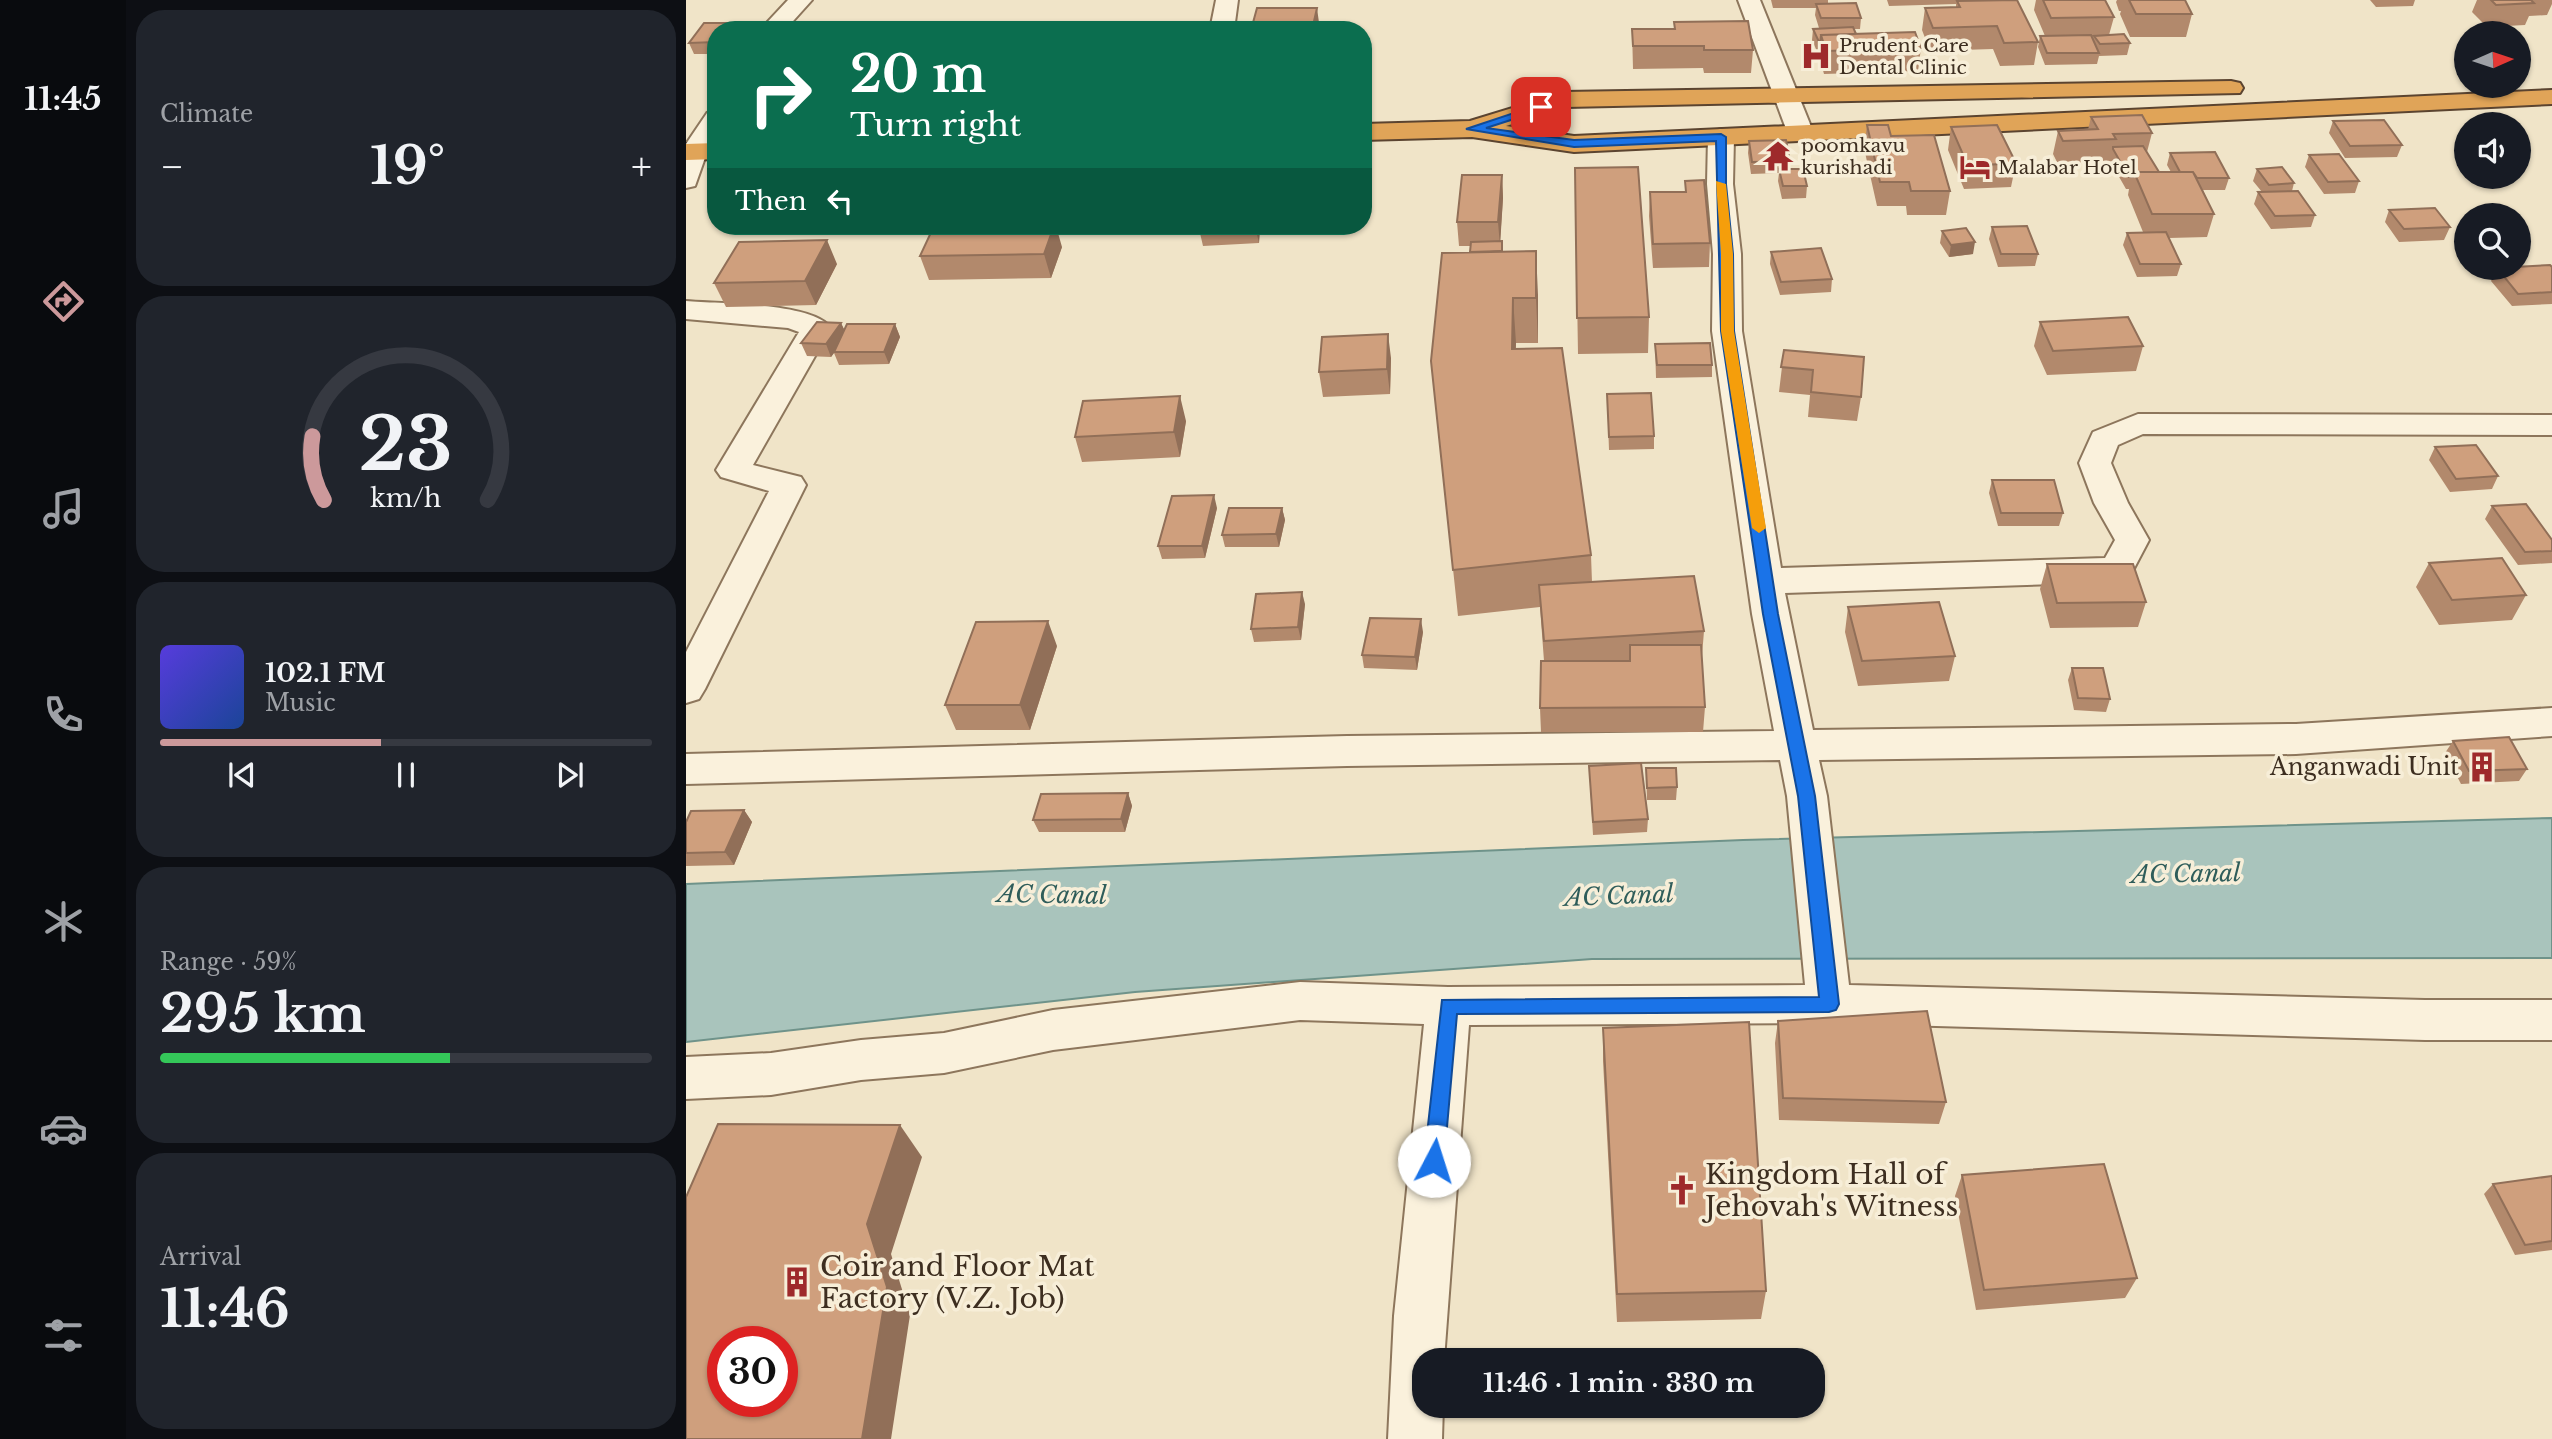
<!DOCTYPE html>
<html lang="en">
<head>
<meta charset="utf-8">
<style>
	:root { --surface:#171b24; --page:#20242c; --text:#f1f3f6; --muted:#9ea1a6; --line:#363941; --accent:#cc999b }
	body { margin:0; font-family:"Libre Baskerville",serif; background:var(--page); color:var(--text); height:100vh; display:flex; flex-direction:column; font-size:26px; white-space:nowrap }
	* { box-sizing:border-box; margin:0 }
	p { font-size:23px; color:var(--muted) }
	.icon { flex:none; width:38px; height:38px; fill:none; stroke:currentColor; stroke-width:2; stroke-linecap:round; stroke-linejoin:round }
	.map { position:relative; flex:1; overflow:hidden }
	.sheet { display:flex; flex-direction:column; gap:10px; padding:10px; background:#0d0f14; width:560px }
	.sheet>* { flex:none }
	.guide { position:absolute; left:21px; top:21px; width:665px; height:214px; border-radius:28px; box-shadow:0 2px 5px #0004; background:#0b6e4f; color:#fff; overflow:hidden }
	.needle { width:46px; rotate:87deg }
	.fabs { position:absolute; left:1768px; top:21px; display:grid; gap:14px }
	.fabs a { display:grid; place-items:center; width:77px; height:77px; border-radius:50%; background:var(--surface); box-shadow:0 2px 5px #0004; font-size:35px }
	.speed { position:absolute; left:21px; top:1326px; display:flex; gap:14px; font-size:35px; font-weight:700; text-align:center }
	.speed>* { display:grid; place-content:center; width:91px; height:91px; border-radius:50%; background:var(--surface); box-shadow:0 2px 5px #0004; line-height:1 }
	.speed .limit { border:10px solid #d22; background:#fff; color:#111 }
	.pin { position:absolute; display:grid; place-items:center; width:60px; height:60px; color:#fff; margin:-30px; border-radius:14px; box-shadow:0 4px 10px #0006 }
	.me { position:absolute; width:77px; margin:-38px; rotate:5deg; stroke-linejoin:round; filter:drop-shadow(0 0 5px #0008) }
	.turn { display:flex; align-items:center; gap:24px; height:147px; padding:0 28px; font-size:32px }
	.turn .icon { width:91px; height:91px; stroke-width:2.5 }
	.turn b { display:block; font-size:49px; line-height:60px }
	.then { display:flex; align-items:center; height:66px; padding:0 28px; background:#0003; gap:14px; font-size:26px }
	.big { font-size:52px; font-weight:700; line-height:1.1 }
	.sheet .card { flex:1; display:flex; flex-direction:column; justify-content:center; gap:10px; min-width:0; padding:0 24px; border-radius:28px; background:var(--page) }
	.sheet .dial { align-items:center; gap:0 }
	.dial svg { height:182px; overflow:visible; fill:none; stroke:var(--line); stroke-width:7; stroke-linecap:round; text-anchor:middle }
	.dial text { fill:var(--text); stroke:none }
	.song { display:flex; align-items:center; gap:21px }
	.cover { width:84px; height:84px; border-radius:10px; background:linear-gradient(135deg,hsl(250 70% 55%),hsl(220 70% 35%)) }
	.played { height:7px; border-radius:4px; background:linear-gradient(90deg,var(--accent) 45%,var(--line) 45%) }
	.keys { display:flex; justify-content:space-around; direction:ltr }
	.heat { display:flex; justify-content:space-between; align-items:center; font-size:38px; direction:ltr }
	.charge { height:10px; border-radius:5px; background:linear-gradient(90deg,#34c759 59%,var(--line) 0) }
	.trip { position:absolute; left:726px; top:1348px; width:413px; height:70px; border-radius:28px; background:var(--surface); box-shadow:0 2px 5px #0004; font-weight:700; line-height:70px; text-align:center }
	main { display:flex; flex:1; min-height:0 }
	.tabs { display:flex; flex-direction:column; width:126px; justify-content:space-around; align-items:center; background:#090b0e; color:var(--muted) }
	.tabs .icon { width:49px; height:49px }
	.tabs .selected { color:var(--accent) }
	.tabs b { font-size:32px; color:var(--text) }
	.map>svg:first-child { display:block }
	.water { fill:#a9c4bc; stroke:#6f938a; stroke-width:2 }
	.lines { fill:none; stroke-linecap:round; stroke-linejoin:round }
	.minor-casing { stroke:#8d765c; stroke-width:4 }
	.highway-casing { stroke:#5b4430; stroke-width:4 }
	.minor { fill:#faf1dc; fill-rule:evenodd }
	.highway { fill:#e0a458; fill-rule:evenodd }
	.wall { fill:#b2896c }
	.shaded-wall { fill:#916f58 }
	.building { fill:#cf9f7d; stroke:#916f58; stroke-width:2; fill-rule:evenodd }
	.route { fill:#1a73e8; stroke:#114b97; stroke-width:2 }
	.slow { fill:#f59e0b }
	.labels { text-anchor:middle; stroke-width:7; stroke-linejoin:round; paint-order:stroke }
	.far-poi-label { font-size:19px; fill:#3d2e20; stroke:#f7eed8; text-anchor:start }
	.poi-label { font-size:23px; fill:#3d2e20; stroke:#f7eed8; text-anchor:end }
	.water-label { font-size:24px; font-style:italic; fill:#2f5d5a; stroke:#f7eed8 }
	.near-poi-label { font-size:28px; fill:#3d2e20; stroke:#f7eed8; text-anchor:start }
</style>
</head>
<body>
<main>
<nav class="tabs">
<b>11:45</b>
<svg class="icon selected" aria-label="directions" viewBox="0 0 24 24"><path d="M12 3l9 9-9 9-9-9zM9 14v-3h6M13 9l2 2-2 2"/></svg>
<svg class="icon" aria-label="music" viewBox="0 0 24 24"><path d="M9 18V5l10-2v13"/><circle cx="6" cy="18" r="3"/><circle cx="16" cy="16" r="3"/></svg>
<svg class="icon" aria-label="phone" viewBox="0 0 24 24"><path d="M5 4h4l2 5-3 2q2 4 5 5l2-3 5 2v4C11 20 4 13 5 4z"/></svg>
<svg class="icon" aria-label="climate" viewBox="0 0 24 24"><path d="M12 3v18M4 7l16 10M4 17L20 7"/></svg>
<svg class="icon" aria-label="car" viewBox="0 0 24 24"><path d="M5 17H2v-5l4-1 3-4h7l3 4 3 1v5h-3M9 17h6M6 11h13"/><circle cx="7" cy="17" r="2"/><circle cx="17" cy="17" r="2"/></svg>
<svg class="icon" aria-label="filters" viewBox="0 0 24 24"><path d="M4 7h16M4 17h16"/><circle cx="9" cy="7" r="2"/><circle cx="15" cy="17" r="2"/></svg>
</nav>
<section class="sheet">
<div class="card"><p>Climate</p>
<div class="heat"><a>−</a><b class="big">19°</b><a>+</a></div>
</div>
<div class="card dial"><svg viewBox="0 0 100 80">
<path d="M14 69A42 42 0 1 1 86 69"/>
<path d="M14 69A42 42 0 0 1 9 41" stroke="#cc999b"/>
<text x="50" y="56" font-size="32" font-weight="700">23</text>
<text x="50" y="72" font-size="11">km/h</text>
</svg></div>
<div class="card">
<div class="song"><i class="cover"></i><div><b>102.1 FM</b><p>Music</p></div></div>
<div class="played"></div>
<div class="keys"><svg class="icon" aria-label="previous" viewBox="0 0 24 24"><path d="M18 5L8 12l10 7zM5 5v14"/></svg><svg class="icon" aria-label="pause" viewBox="0 0 24 24"><path d="M8 5v14M16 5v14"/></svg><svg class="icon" aria-label="next" viewBox="0 0 24 24"><path d="M6 5l10 7-10 7zM19 5v14"/></svg></div>
</div>
<div class="card"><p>Range · 59%</p><b class="big">295 km</b><div class="charge"></div></div>
<div class="card"><p>Arrival</p><b class="big">11:46</b></div>
</section>
<div class="map">
<svg width="1866" height="1439" viewBox="0 0 1866 1439">
	<rect width="100%" height="100%" fill="#f0e4c8"/>
	<path class="water" d="M1866 818V958L906 959 449 992 0 1042V884L1057 840Z"/>
	<g class="lines">
		<g class="minor-casing">
			<path id="minor" d="M102 0H126L99 30H74Z
				M530 0H552L548 30H524Z
				M1052 0H1074L1128 134 1124 139H1106L1102 134Z
				M30 110V138L21 152 9 186 0 188V144L21 113Z
				M1035 129 1044 132 1048 137 1047 184 1055 254 1056 331 1095 568 1419 558 1429 540 1408 503 1393 463 1407 432 1452 414 1866 415V435L1457 434 1432 445 1425 463 1442 503 1463 540 1443 578 1431 582 1099 593 1127 730 1610 724 1866 708V736L1610 754 1133 760 1141 796 1163 985 1739 1000H1866V1040H1739L1143 1023 783 1025 758 1360H738V1405H757L756 1439H702L708 1316 738 1024 614 1020 367 1050 258 1073 175 1080 85 1095 0 1099V1057L85 1053 175 1040 258 1033 367 1010 614 982 762 987 1119 985 1101 796 1094 760 661 766 0 784V754L661 736 1088 731 1066 614 1026 331 1027 254 1021 184 1022 137 1026 132Z
				M0 301C32 304 127 302 145 328L67 465 115 477 120 485 19 689 13 699 0 703V652L83 491 35 477 30 470 113 332 102 328 0 319Z"/>
		</g>
		<g class="highway-casing">
			<path id="highway" d="M1545 81 1554 83 1557 88 1554 93 880 107 820 126 888 136 1866 90V104L888 152 786 137 677 140V124L784 121 878 92Z
				M30 143V159L0 160V144Z"/>
		</g>
		<use href="#minor" class="minor"/>
		<use href="#highway" class="highway"/>
	</g>
	<path class="wall" d="M1085 0H1142V4L1175 18 1174 29H1168L1170 34 1235 48 1232 71 1138 74 1133 56 1126 40 1127 29 1133 28 1129 15 1130 8H1087Z
		M1201 0H1331L1352 42 1348 65 1314 66 1307 49 1244 51 1236 30 1239 8 1270 7V4L1203 6Z
		M1350 0H1419L1428 17 1423 35 1444 43 1441 55 1413 56 1411 64 1359 65 1352 47 1354 36H1359L1348 10Z
		M1431 0H1499L1506 14 1500 37H1444L1434 14 1435 11H1433L1430 2Z
		M1684 0H1729L1727 6 1690 7Z
		M1791 0H1866V4L1861 15 1843 16 1839 25 1801 27 1786 12Z
		M988 22 1067 50 1065 73H1018L1017 68 947 69 946 29H988Z
		M18 23H46L49 30H30V54H8L3 43Z
		M1405 117 1466 133 1461 152 1473 172H1485L1481 165 1484 153 1543 178 1539 190H1517L1528 214 1521 237 1483 238 1495 264 1491 276 1451 277 1437 245 1441 233 1457 232 1442 195 1443 189H1440L1424 161V162L1372 164 1367 154 1372 131 1402 130Z
		M1647 121 1716 145 1711 157 1659 158 1643 133Z
		M1181 125 1205 136 1264 191 1260 215H1221L1220 206H1191L1178 148Z
		M1265 127 1330 163 1325 187 1278 189 1262 150Z
		M1063 141 1104 161 1103 169 1121 186 1120 198 1096 199 1092 181 1093 173 1065 174 1062 153Z
		M1623 155 1673 181 1669 193 1638 194 1619 167Z
		M889 168 963 317 962 353 892 354Z
		M1571 169 1608 183 1606 191 1629 215 1625 227 1585 229 1568 204 1572 192H1576L1567 181Z
		M816 175 817 198 814 241 816 251 852 295V343H830L829 349 905 555 906 582 1018 631 1016 656H1015L1019 707 1017 732H855L854 708 858 661 854 607 772 616 745 361 784 252 785 246H773L771 222Z
		M999 181 1024 243 1023 267 967 268 963 216 964 192H999Z
		M1703 210 1764 227 1758 240 1713 242 1699 222Z
		M405 226H490L488 234 408 235Z
		M574 226 573 243 517 246 514 233Z
		M1306 227 1352 254 1349 266 1312 267 1303 239Z
		M1256 231 1287 254 1263 257 1254 243Z
		M376 247 365 278 243 280 234 256Z
		M1085 252 1146 279 1145 292 1094 295 1084 264Z
		M151 264 130 305 40 307 28 283Z
		M1866 267V304L1826 306 1805 281 1811 268Z
		M1354 322 1457 346 1450 371 1361 375 1348 346Z
		M155 323 158 330 209 324 214 337 203 364 153 365 148 353 145 357 121 356 115 343Z
		M969 344 1026 365V377L970 378Z
		M1098 350 1175 397 1171 421 1122 417 1124 395 1093 392Z
		M705 358 704 394 637 397 633 372Z
		M921 394 968 436V449L923 450Z
		M500 421 494 457 396 462 389 437Z
		M1749 447 1812 476 1806 489 1764 492 1743 460Z
		M1306 480 1377 513 1373 526H1312L1303 493Z
		M1806 506 1866 540V563L1832 565 1799 519Z
		M531 508 519 558 476 559 472 546Z
		M596 508 599 520 593 547H539L536 535Z
		M1743 563 1840 595 1826 620 1753 625 1730 587Z
		M1361 564 1460 602 1452 627 1364 628 1354 589Z
		M619 604 615 640 568 642 565 629Z
		M1162 607 1269 656 1263 681 1172 686 1159 632Z
		M737 632 731 670 678 668 676 655Z
		M371 646 344 730H270L259 705Z
		M1386 668 1424 699 1420 712 1388 710 1382 680Z
		M1767 741 1841 769 1833 781 1775 784 1759 753Z
		M903 766 962 819 961 832 907 835Z
		M960 768 991 787 990 800H961Z
		M442 793 446 806 439 832H353L347 820Z
		M58 810 66 822 48 865 0 866V822Z
		M1092 1021 1260 1102 1253 1124 1093 1120 1089 1043Z
		M917 1028 1080 1291 1075 1319 931 1322 917 1061Z
		M1276 1175 1451 1278 1439 1298 1290 1310 1269 1196Z
		M1866 1176V1250L1829 1255 1798 1194 1807 1184Z"/>
	<path class="shaded-wall" d="M631 8 634 30H626Z
		M46 23 49 30H41Z
		M816 175 817 198 814 246 812 222Z
		M368 226H370L376 247 365 278 358 254Z
		M486 226H490L488 234Z
		M571 226H574L573 243 570 230Z
		M141 240 151 264 130 305 119 281Z
		M1289 242 1287 254 1263 257 1265 245Z
		M850 251 852 295V343L850 298Z
		M827 298 830 343 829 394 826 349Z
		M155 323 161 335 145 357 140 344Z
		M209 324 214 337 203 364 198 352Z
		M702 334 705 358 704 394 701 369Z
		M494 396 500 421 494 457 488 432Z
		M528 495 531 508 519 558 516 546Z
		M596 508 599 520 593 547 590 534Z
		M616 592 619 604 615 640 612 627Z
		M735 619 737 632 731 670 729 657Z
		M362 621 371 646 344 730 334 705Z
		M442 793 446 806 439 832 435 819Z
		M58 810 66 822 48 865 39 852Z
		M214 1125 236 1157 205 1254 224 1315 205 1439H176L181 1224Z"/>
	<path class="building" d="M1331 0 1352 42 1318 43 1311 26 1247 28 1239 8 1274 7 1271 1Z
		M1357 0H1419L1428 17 1365 18Z
		M1443 0H1499L1506 14H1450Z
		M1805 0H1845L1848 3 1810 5Z
		M1170 3 1175 18H1135L1130 4Z
		M571 8H631L626 30H565Z
		M1062 21 1067 50H1018V46H947L946 29H989L988 22Z
		M18 23H46L41 30H30V42L3 43Z
		M1167 27 1170 34 1135 35 1134 44 1127 29Z
		M1229 32 1235 48 1140 51 1135 35Z
		M1438 34 1444 43 1414 44 1408 36Z
		M1405 35 1413 53H1361L1354 36Z
		M1456 115 1466 133 1427 134 1430 139 1377 141 1372 131 1412 129 1405 117Z
		M1698 120 1716 145 1664 146 1647 121Z
		M1181 125H1202L1205 136 1248 135 1264 191H1225L1223 182H1194Z
		M1311 125 1330 163 1282 166 1265 127Z
		M1100 140 1104 161 1066 162 1063 141Z
		M1457 146 1473 172H1448L1447 177H1443L1427 149V147Z
		M1529 152 1543 178H1511L1507 172H1494L1484 153Z
		M1653 154 1673 181 1642 182 1623 155Z
		M952 167 963 317 891 318 889 168Z
		M1596 167 1608 183 1583 185 1571 169Z
		M1093 169H1117L1121 186H1097Z
		M1448 172H1507L1528 214H1466Z
		M776 175H816L812 222H771Z
		M1018 180 1024 243 967 244 964 192H1000L999 181Z
		M1612 191 1629 215 1589 216 1572 192Z
		M1749 208 1764 227 1718 229 1703 210Z
		M248 226H368L358 254 234 256Z
		M515 226H571L570 230 514 233Z
		M1341 226 1352 254H1315L1306 227Z
		M1280 228 1289 242 1265 245 1256 231Z
		M1480 232 1495 264H1454L1441 233Z
		M141 240 119 281 28 283 53 242Z
		M816 241V251L784 252 785 242Z
		M1135 248 1146 279 1095 282 1085 252Z
		M850 251V298H827L826 349 876 348 905 555 767 570 745 361 756 253Z
		M1864 265 1866 267V292L1832 294 1811 268Z
		M1442 317 1457 346 1367 351 1354 322Z
		M131 322 155 323 140 344 115 343Z
		M161 324H209L198 352H148Z
		M702 334 701 369 633 372 636 337Z
		M1024 343 1026 365H971L969 344Z
		M1098 350 1178 357 1175 397 1125 392 1127 370 1095 367Z
		M965 393 968 436 923 437 921 394Z
		M494 396 488 432 389 437 397 401Z
		M1790 445 1812 476 1770 479 1749 447Z
		M1306 480H1368L1377 513H1315Z
		M528 495 516 546H472L486 496Z
		M1840 504 1866 540V551L1839 552 1806 506Z
		M543 508H596L590 534 536 535Z
		M1816 558 1840 595 1766 600 1743 563Z
		M1361 564H1447L1460 602 1371 603Z
		M1008 576 1018 631 858 641 853 585Z
		M616 592 612 627 565 629 570 594Z
		M1253 602 1269 656 1176 661 1162 607Z
		M684 618 735 619 729 657 676 655Z
		M362 621 334 705H259L290 622Z
		M944 645H1015L1019 707 854 708 855 661H944Z
		M1386 668H1417L1424 699 1392 698Z
		M1823 737 1841 769 1783 771 1767 741Z
		M955 763 962 819 907 822 903 766Z
		M960 768H990L991 787 961 788Z
		M442 793 435 819 347 820 355 794Z
		M58 810 39 852 0 853V822L5 811Z
		M1241 1011 1260 1102 1097 1098 1092 1021Z
		M1063 1022 1080 1291 931 1294 917 1028Z
		M32 1124 214 1125 181 1224 201 1287 176 1439H0V1197ZM37 1342H96V1402H37Z
		M1418 1164 1451 1278 1298 1290 1276 1175Z
		M1866 1176V1241L1839 1245 1807 1184Z"/>
	<path class="route" d="M855 104 859 105V109L800 128 888 140 1035 134 1040 137V184L1047 254 1048 331 1092 614 1129 796 1153 1004 1150 1010 1143 1012 771 1014 758 1161 755 1167 748 1170 741 1167 738 1161 756 1000 1133 997 1112 796 1077 614 1035 331 1030 141 888 147 780 129Z"/>
	<path class="slow" d="M1030 181 1040 184 1047 254 1048 331 1080 528 1073 533 1066 528 1035 331V254Z"/>
	<defs>
		<g id="hospital-bare" transform="scale(2.415)"><path d="M-5-5h3v3.5h4V-5h3V5h-3V1.5h-4V5h-3Z" fill="#9e2a2b" stroke="#f7eed8" stroke-width="2.5" paint-order="stroke"/></g>
		<g id="temple-bare" transform="scale(2.415)"><path d="M0-6L5-2H3V0L6.5 2.5H4V6H1.5V3h-3V6H-4V2.5H-6.5L-3 0V-2H-5Z" fill="#9e2a2b" stroke="#f7eed8" stroke-width="2.5" paint-order="stroke"/></g>
		<g id="hotel-bare" transform="scale(2.415)"><path d="M-6-4.5h1.5V1H6V5H4.5V3h-9V5H-6ZM-4 0a1.8 1.8 0 1 1 3.6 0ZM.5 0V-2.5h3Q6-2.5 6 0Z" fill="#9e2a2b" stroke="#f7eed8" stroke-width="2.5" paint-order="stroke"/></g>
		<g id="building-bare" transform="scale(2.415)"><path d="M-4-6H4V6H1V3H-1V6H-4ZM-2.5-4.3h1.7v1.8h-1.7ZM.8-4.3h1.7v1.8H.8ZM-2.5-1h1.7V.8h-1.7ZM.8-1h1.7V.8H.8Z" fill="#9e2a2b" stroke="#f7eed8" stroke-width="2.5" paint-order="stroke"/></g>
		<g id="church-bare" transform="scale(2.415)"><path d="M-1.2-6h2.4v3.5h3.3v2.4h-3.3V6h-2.4V-.1h-3.3v-2.4h3.3Z" fill="#9e2a2b" stroke="#f7eed8" stroke-width="2.5" paint-order="stroke"/></g>
	</defs>
	<g fill-rule="evenodd">
		<use href="#hospital-bare" x="1130" y="56"/>
		<use href="#temple-bare" x="1092" y="156"/>
		<use href="#hotel-bare" x="1289" y="167"/>
		<use href="#building-bare" x="1796" y="767"/>
		<use href="#church-bare" x="996" y="1190"/>
		<use href="#building-bare" x="111" y="1282"/>
	</g>
	<g class="labels">
		<g class="far-poi-label">
			<text x="1153" y="52">Prudent Care<tspan x="1153" dy="22">Dental Clinic</tspan></text>
			<text x="1115" y="152">poomkavu<tspan x="1115" dy="22">kurishadi</tspan></text>
			<text x="1312" y="174">Malabar Hotel</text>
		</g>
		<g class="poi-label">
			<text x="1773" y="775">Anganwadi Unit</text>
		</g>
		<g class="water-label">
			<text transform="translate(1500 874) rotate(-1)" y="8">AC Canal</text>
			<text transform="translate(366 895) rotate(1)" y="8">AC Canal</text>
			<text transform="translate(933 896) rotate(-2)" y="8">AC Canal</text>
		</g>
		<g class="near-poi-label">
			<text x="1019" y="1184">Kingdom Hall of<tspan x="1019" dy="32">Jehovah's Witness</tspan></text>
			<text x="134" y="1276">Coir and Floor Mat<tspan x="134" dy="32">Factory (V.Z. Job)</tspan></text>
		</g>
	</g>
</svg>
<div class="fabs">
<a><svg class="needle" viewBox="-14 -14 28 28"><path d="M0-13l5 13h-10z" fill="#e53935"/><path d="M0 13l5-13h-10z" fill="#9ea1a6"/></svg></a>
<a><svg class="icon" aria-label="sound" viewBox="0 0 24 24"><path d="M4 9h4l5-4v14l-5-4H4zM17 9q2 3 0 6"/></svg></a>
<a><svg class="icon" aria-label="search" viewBox="0 0 24 24"><circle cx="10" cy="10" r="6"/><path d="M15 15l6 6"/></svg></a>
</div>
<div class="speed"><div class="limit">30</div></div>
<div class="pin" style="left:855px;top:107px;background:#d93025"><svg class="icon" aria-label="arrive" viewBox="0 0 24 24"><path d="M6 21V4h12l-3 4 3 4H6"/></svg></div>
<svg class="me" style="left:748px;top:1161px" viewBox="-20 -20 40 40"><circle r="19" fill="#fff"/><path d="M0-13L10 11 0 6-10 11z" fill="#1a73e8"/></svg>
<div class="trip">11:46 · 1 min · 330 m</div>
<div class="guide">
<div class="turn"><svg class="icon" aria-label="right" viewBox="0 0 24 24"><path d="M7 20v-9h11M14 6l5 5-5 5"/></svg><div><b>20 m</b>Turn right</div></div>
<div class="then">Then<svg class="icon" aria-label="left" viewBox="0 0 24 24"><path d="M17 20v-9H6M10 6l-5 5 5 5"/></svg></div>
</div>
</div>
</main>
</body>
</html>
